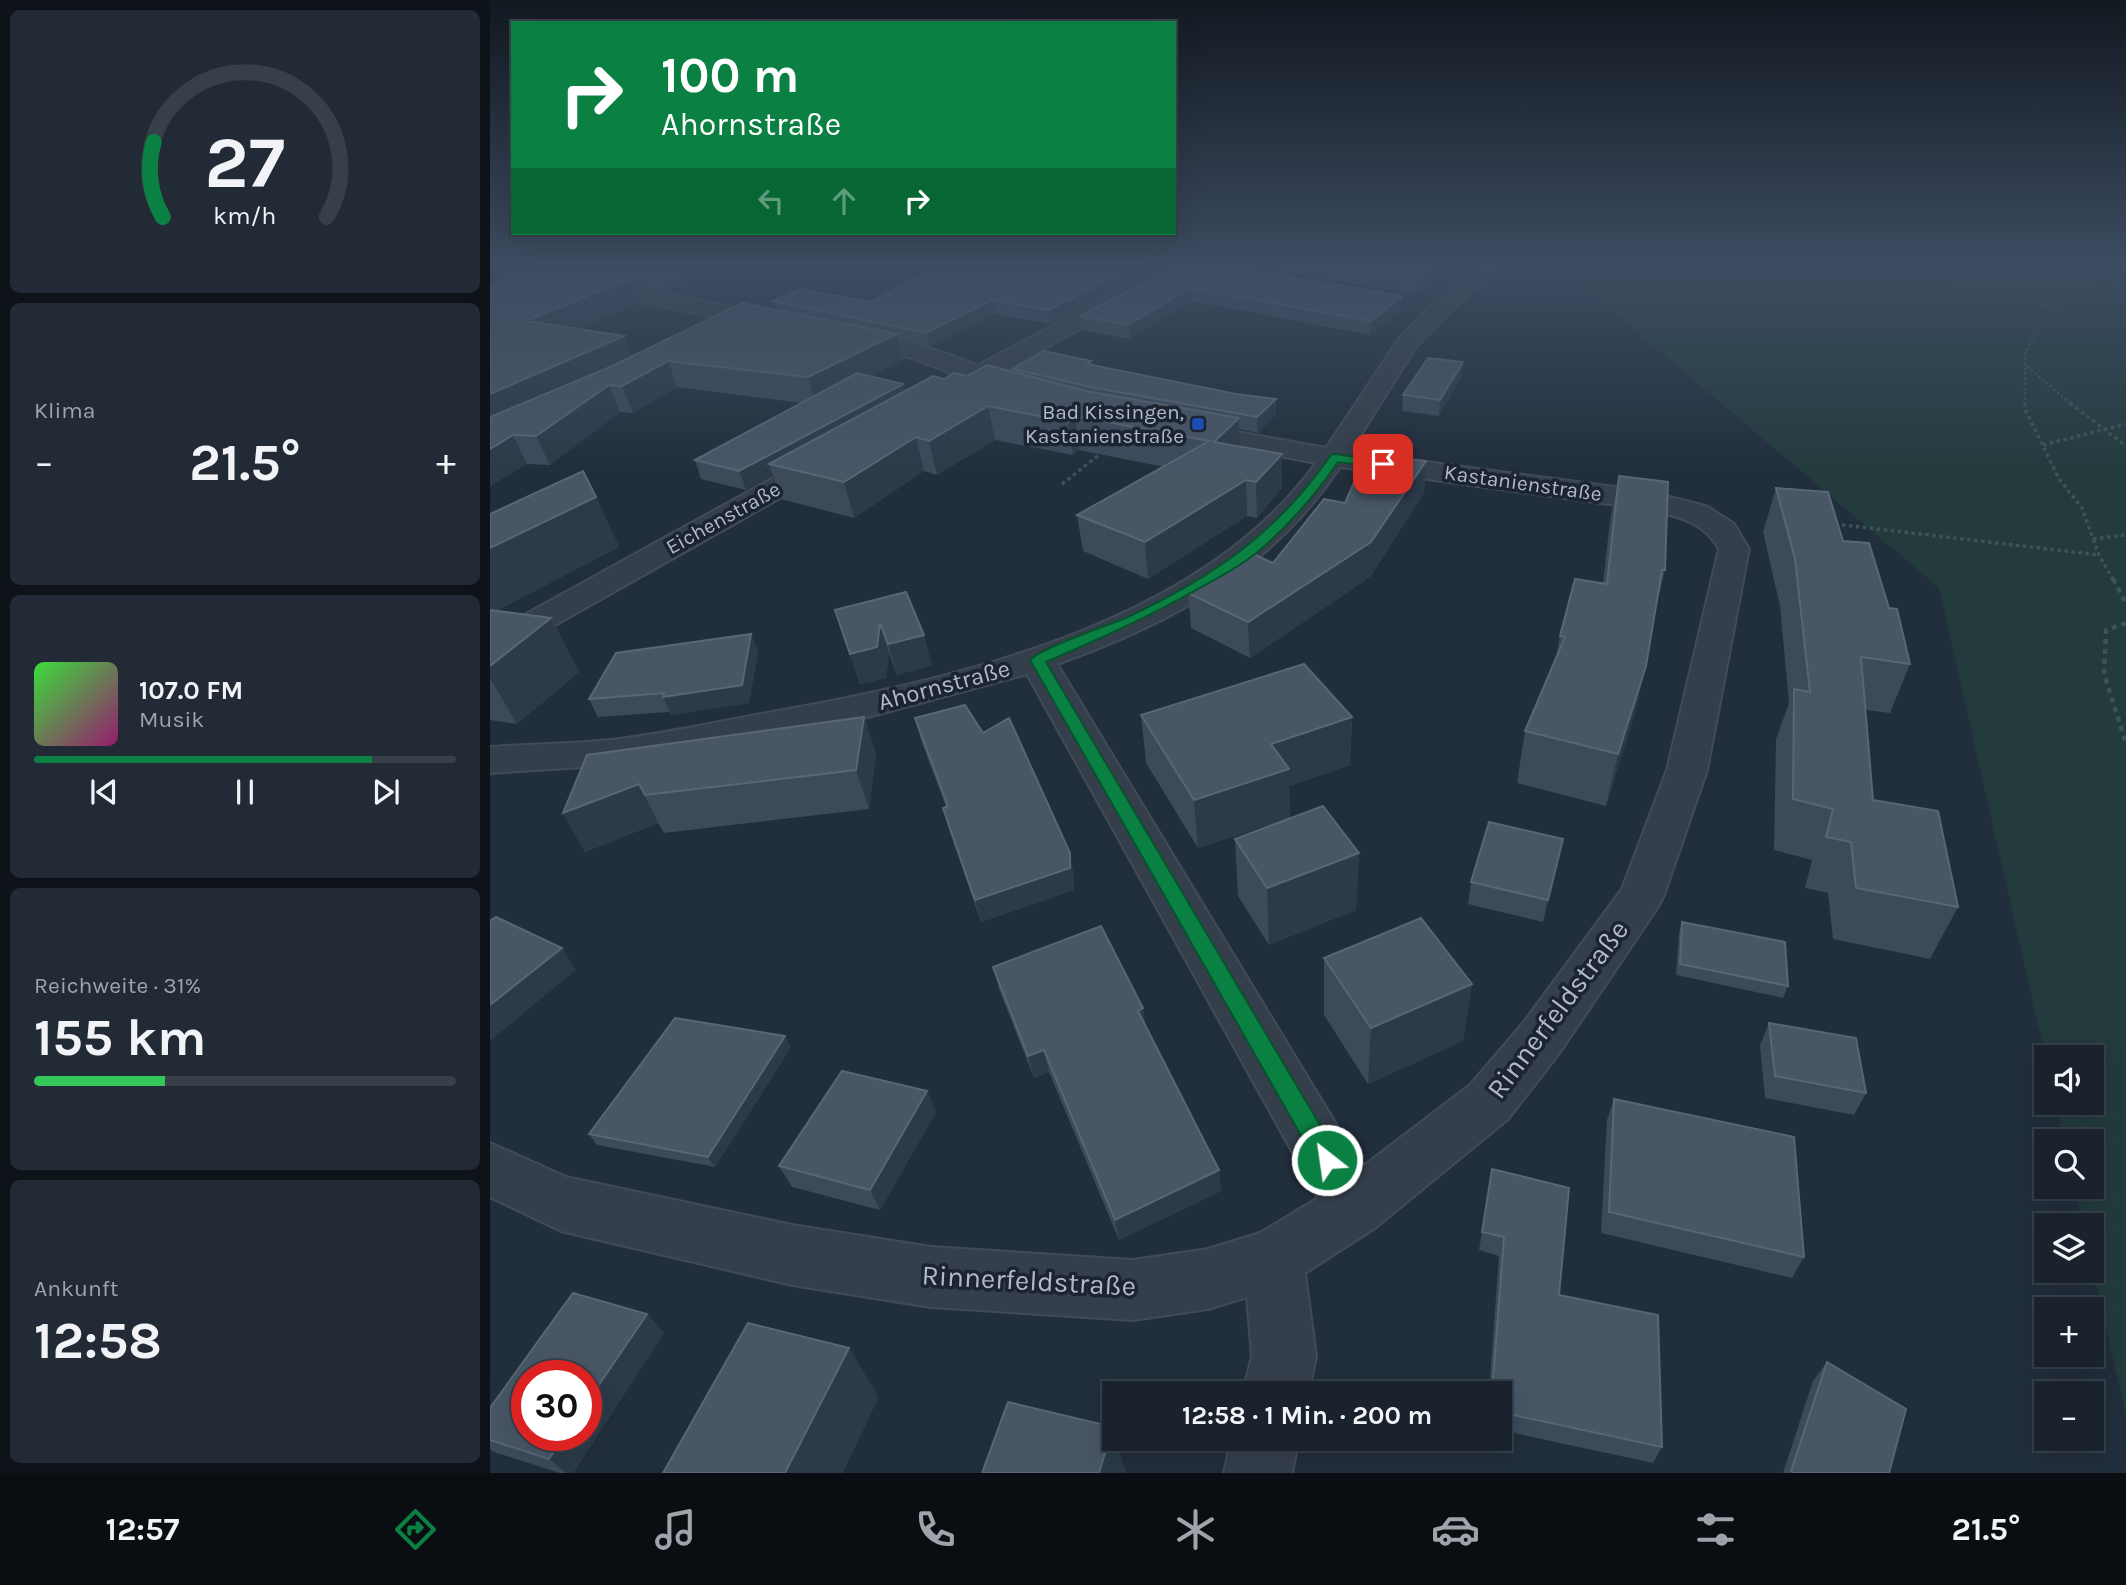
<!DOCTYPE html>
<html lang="de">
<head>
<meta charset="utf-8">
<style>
	:root { --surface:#19222d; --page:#222a35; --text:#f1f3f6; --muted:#9fa4aa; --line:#373f49; --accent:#0b8043 }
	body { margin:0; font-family:Karla,sans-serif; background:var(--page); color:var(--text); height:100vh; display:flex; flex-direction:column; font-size:26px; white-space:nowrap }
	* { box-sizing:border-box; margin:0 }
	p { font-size:23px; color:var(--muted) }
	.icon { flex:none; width:38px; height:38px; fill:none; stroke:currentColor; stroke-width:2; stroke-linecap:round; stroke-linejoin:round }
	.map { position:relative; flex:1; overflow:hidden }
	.side { display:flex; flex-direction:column; gap:10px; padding:10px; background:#0e1319; width:490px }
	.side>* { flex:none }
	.top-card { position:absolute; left:21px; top:21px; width:665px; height:214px; border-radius:0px; box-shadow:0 7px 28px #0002,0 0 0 2px var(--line); background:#0b8043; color:#fff; overflow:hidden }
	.fabs { position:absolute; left:1544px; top:1045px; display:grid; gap:14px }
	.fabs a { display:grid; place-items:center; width:70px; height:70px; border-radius:0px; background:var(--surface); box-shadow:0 7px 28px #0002,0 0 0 2px var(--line); font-size:35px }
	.speed { position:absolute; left:21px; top:1360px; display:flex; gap:14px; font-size:35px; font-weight:700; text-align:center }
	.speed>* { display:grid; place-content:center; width:91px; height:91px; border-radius:50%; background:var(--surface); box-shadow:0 7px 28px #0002,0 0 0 2px var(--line); line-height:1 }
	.speed .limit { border:10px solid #d22; background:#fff; color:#111 }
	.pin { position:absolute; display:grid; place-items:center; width:60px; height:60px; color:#fff; margin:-30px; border-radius:14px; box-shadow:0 4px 10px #0006 }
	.me { position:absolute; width:77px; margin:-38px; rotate:330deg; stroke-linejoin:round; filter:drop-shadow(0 0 5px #0008) }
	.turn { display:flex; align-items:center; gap:24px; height:147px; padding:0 35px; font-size:32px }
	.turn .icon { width:91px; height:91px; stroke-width:2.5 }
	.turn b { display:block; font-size:49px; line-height:60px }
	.lanes { display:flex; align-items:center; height:66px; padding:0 35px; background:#0003; justify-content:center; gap:35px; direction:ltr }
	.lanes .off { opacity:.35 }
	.big { font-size:52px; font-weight:700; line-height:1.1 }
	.side .widget { flex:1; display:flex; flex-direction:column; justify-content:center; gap:10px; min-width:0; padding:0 24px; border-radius:10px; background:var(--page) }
	.side .dial { align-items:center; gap:0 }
	.dial svg { height:182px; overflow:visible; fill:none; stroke:var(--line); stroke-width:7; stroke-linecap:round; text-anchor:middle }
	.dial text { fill:var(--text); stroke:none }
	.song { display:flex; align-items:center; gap:21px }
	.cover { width:84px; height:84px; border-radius:10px; background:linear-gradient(135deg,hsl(120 70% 55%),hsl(320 70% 35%)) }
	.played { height:7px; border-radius:4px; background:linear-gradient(90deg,var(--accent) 80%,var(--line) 80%) }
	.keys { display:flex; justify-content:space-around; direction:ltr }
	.heat { display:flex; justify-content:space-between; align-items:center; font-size:38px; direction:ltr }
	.charge { height:10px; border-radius:5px; background:linear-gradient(90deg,#34c759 31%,var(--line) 0) }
	.trip { position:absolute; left:612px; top:1381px; width:410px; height:70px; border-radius:0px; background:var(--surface); box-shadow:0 7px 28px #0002,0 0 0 2px var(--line); font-weight:700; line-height:70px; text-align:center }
	.tabs { display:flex; height:112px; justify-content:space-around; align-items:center; background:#0a0e12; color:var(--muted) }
	.tabs .icon { width:49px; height:49px }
	.tabs .active { color:var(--accent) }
	.tabs b { font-size:32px; color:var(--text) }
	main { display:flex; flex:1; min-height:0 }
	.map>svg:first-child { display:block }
	.green { fill:#233b3d }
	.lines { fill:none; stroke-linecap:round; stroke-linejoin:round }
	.street-casing { stroke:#414b58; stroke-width:4 }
	.path-far2 { stroke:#3c5455; stroke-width:2.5; stroke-dasharray:2.5 2.5; stroke-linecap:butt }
	.path-far1 { stroke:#3c5455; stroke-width:3.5; stroke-dasharray:3.5 3.5; stroke-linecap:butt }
	.path { stroke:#3c5455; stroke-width:4.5; stroke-dasharray:5 5; stroke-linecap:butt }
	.street { fill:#353f4c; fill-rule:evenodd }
	.wall { fill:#3c4a5a }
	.shaded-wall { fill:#2c3a49 }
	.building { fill:#485666; stroke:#586675; stroke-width:2 }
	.route { fill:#0b8043; stroke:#07532c; stroke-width:2 }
	.transit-dot { fill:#1a4fb4; stroke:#1b2430; stroke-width:2.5 }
	.labels { text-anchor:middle; stroke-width:7; stroke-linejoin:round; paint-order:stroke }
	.far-poi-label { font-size:21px; fill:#b0bac8; stroke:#1b2430; text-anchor:end }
	.far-street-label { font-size:21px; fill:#b0bac8; stroke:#1b2430 }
	.street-label { font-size:24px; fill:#b0bac8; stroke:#1b2430 }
	.near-street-label { font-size:28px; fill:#b0bac8; stroke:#1b2430 }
</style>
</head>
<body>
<main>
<section class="side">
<div class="widget dial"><svg viewBox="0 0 100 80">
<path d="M14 69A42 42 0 1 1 86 69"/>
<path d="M14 69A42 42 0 0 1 10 36" stroke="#0b8043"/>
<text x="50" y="56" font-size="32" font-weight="700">27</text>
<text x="50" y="72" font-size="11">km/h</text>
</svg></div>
<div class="widget"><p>Klima</p>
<div class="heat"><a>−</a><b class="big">21.5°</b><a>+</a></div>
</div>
<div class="widget">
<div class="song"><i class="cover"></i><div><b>107.0 FM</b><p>Musik</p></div></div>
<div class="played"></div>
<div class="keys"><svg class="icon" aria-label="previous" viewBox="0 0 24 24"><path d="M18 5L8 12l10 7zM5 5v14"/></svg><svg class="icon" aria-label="pause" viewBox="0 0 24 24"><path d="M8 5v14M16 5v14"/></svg><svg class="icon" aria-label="next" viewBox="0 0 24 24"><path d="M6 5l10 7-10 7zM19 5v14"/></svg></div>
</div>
<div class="widget"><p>Reichweite · 31%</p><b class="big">155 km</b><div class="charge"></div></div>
<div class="widget"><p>Ankunft</p><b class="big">12:58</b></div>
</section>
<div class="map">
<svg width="1636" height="1473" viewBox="0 0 1636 1473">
	<rect width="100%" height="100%" fill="#212e3c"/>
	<path class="green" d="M1070 267H1636V1415L1601 1261V1225H1593L1584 1187 1601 1186V1141H1574L1565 1103 1601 1102V1057H1556V1060L1449 588Z"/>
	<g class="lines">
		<g class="street-casing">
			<path id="street" d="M15 267H43L286 316 294 318 297 323 294 328 286 330 45 280 18 271Z
				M673 267H697L694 271 505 376 538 391 541 396 538 401 529 403 520 401 487 385 468 393 459 391 456 386 469 376 422 358 351 343 348 338 351 333C376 327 462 354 487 366Z
				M990 267H1012L959 312 926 347 860 452 1155 491 1208 504 1218 507 1244 524 1259 549 1217 770 1174 895 1168 907 1070 1052 1018 1119 885 1228 815 1273 826 1356 819 1393H753L762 1356 757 1297 718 1309 643 1320 441 1307 302 1285 71 1231 0 1197V1143L76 1177 302 1225 441 1247 643 1260 718 1249 770 1233 828 1198 537 674 378 717 183 755 109 766 0 773V747C40 744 81 744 121 740 179 733 236 720 293 710 475 677 712 622 826 463L689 437 685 431 689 425 698 423 836 448 910 337 944 303ZM850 467 1155 509C1185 516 1213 520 1229 549L1177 770 1132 889 1034 1022 980 1085 872 1167 567 664C682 623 781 570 850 467Z
				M333 454 343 456 347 462 343 468 12 655 0 658V634L323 456Z
				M742 1438H809L802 1473H734Z"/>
		</g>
		<path class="path-far2" d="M1385 267 1513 288 1578 283 1609 267
			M1614 267 1636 270
			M1636 273 1628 281 1636 284
			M1517 290 1564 309
			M1537 366 1582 405
			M1535 405V352L1546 333 1575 294 1629 270"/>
		<path class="path-far1" d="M1535 403V409L1569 479 1592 508 1609 555 1624 581
			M1580 403 1636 446
			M1553 445 1636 424
			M572 484 614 451
			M1345 524 1609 555
			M1603 539 1636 535"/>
		<path class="path" d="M1623 579 1636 603
			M1636 623 1616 630 1614 674 1636 743"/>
		<use href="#street" class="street"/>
	</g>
	<path class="wall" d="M76 267H199L203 276 201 277 202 280 175 292 139 284 147 304 88 329 142 356 286 310 283 301 380 302 668 267 560 324 505 314 439 347 409 340 413 360 381 376 415 391 454 379 524 372 523 369 601 361V365L786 414 768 433 749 429 750 446 792 454V488L767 518 757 516 658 579 593 551 587 515 674 467 589 450 583 455 505 440 447 475 434 471 364 518 291 499 283 475 256 490 211 479 205 460 312 403 187 387 143 413 130 412 60 465 37 464 0 486Z
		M683 267 912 296 911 309 880 335 702 301 640 339 592 330 590 316Z
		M765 267H956L927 294Z
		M973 362 971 377 949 416 912 411 913 395Z
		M936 461 934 493 880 577 760 658 701 628 698 593 783 563 855 503Z
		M1129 476 1175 570 1166 608 1156 666 1144 716 1116 806 1027 783 1035 731 1066 658 1070 636 1113 583 1120 521Z
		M1286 488 1353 541 1399 608 1420 664 1400 713 1376 710 1383 800 1468 907 1440 959 1343 939 1338 893 1315 888 1322 860 1284 850 1286 739 1299 703 1290 606 1273 532Z
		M106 497 129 547 6 611 61 618 89 672 27 724 0 720V514Z
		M416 592 442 665 407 675 399 653 396 678 370 684 345 610Z
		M261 634 268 652 259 703 181 715 179 712 108 717 99 699Z
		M651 715 862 717 860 765 799 786 800 818 708 848 656 763Z
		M374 717 386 754 379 809 174 833 168 823 95 852 73 813Z
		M425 718 584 875V890L491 922 459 830 453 808 456 807 431 740Z
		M745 839 869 853 866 910 779 945 748 896Z
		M1068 861 1053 922 978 904 981 882Z
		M1192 922 1298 986 1293 998 1186 975 1189 933Z
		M834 958 982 984 973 1041 878 1084 834 1015Z
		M503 967 653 1008 655 1025 729 1170 731 1191 629 1240 559 1072 544 1078 509 989Z
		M1279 1023 1376 1093 1364 1115 1275 1098 1270 1045Z
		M301 1047 225 1167 107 1145 99 1134Z
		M437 1091 446 1112 390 1210 302 1187 289 1166Z
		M1124 1099 1314 1257 1302 1278 1111 1233 1117 1120Z
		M1002 1169 1069 1295 1172 1447 1163 1463 1010 1430V1393H999L1009 1256 989 1250Z
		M157 1314 174 1333 83 1473H70L4 1452 0 1449V1408Z
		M1337 1362 1399 1473H1293L1323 1381Z"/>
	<path class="shaded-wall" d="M199 267 203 276 201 277 202 280 175 292 172 282 192 269Z
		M642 267H668L560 324 558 310Z
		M943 267H956L927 294 928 281Z
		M138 280 147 304 47 346 36 321Z
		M701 288 702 301 640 339 638 325Z
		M912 296 911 309 880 335 881 321Z
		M502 300 505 314 439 347 436 333Z
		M407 334 413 360 326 404 318 377Z
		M134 336 144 362 0 428V394Z
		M178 361 187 387 143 413 132 386Z
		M973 362 971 377 949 416 950 400Z
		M413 384 417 401 279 464 283 475 256 490 249 471Z
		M119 385 130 412 60 465 46 436Z
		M786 399V414L768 433 767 417Z
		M498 406 505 440 447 475 439 441Z
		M585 416 589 450 583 455 578 422Z
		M749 418 750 451 724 442Z
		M23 435 37 464 0 486V449Z
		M426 437 434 471 364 518 354 482Z
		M792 454V488L767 518 766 482Z
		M936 461 934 493 880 577 760 658 758 622Z
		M756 480 757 516 658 579 655 542Z
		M106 497 129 547 0 614V548Z
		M61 618 89 672 27 724 0 678V666Z
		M390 623 399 653 396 678 370 684 360 654Z
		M261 634 268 652 259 703 181 715 173 697Z
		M434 635 442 665 407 675 398 644Z
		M1156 666 1144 716 1116 806 1128 754Z
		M374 717 386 754 379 809 366 770Z
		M862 717 860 765 799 786 800 818 708 848 704 800 781 744Z
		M149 784 168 823 95 852 73 813Z
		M1073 839 1068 861 1053 922 1058 900Z
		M580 853 584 875V890L491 922 485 900Z
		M869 853 866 910 779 945 777 888Z
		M72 948 86 970 0 1041V1005Z
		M982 984 973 1041 878 1084 881 1028Z
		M653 1008 656 1030 648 1011Z
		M295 1036 301 1047 225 1167 218 1157Z
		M554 1050 559 1072 544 1078 538 1056Z
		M437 1091 446 1112 390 1210 380 1190Z
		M729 1170 731 1191 629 1240 625 1220Z
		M157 1314 174 1333 83 1473H76L59 1459 75 1435H96V1404Z
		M359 1348 389 1397 353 1473H295Z
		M623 1427 625 1433V1438H626L636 1473H609Z"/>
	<path class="building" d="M37 267H71L138 280 36 321 134 336 0 394V288Z
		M98 267H198L192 269 199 270 172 282Z
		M448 267H642L558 310 502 300 436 333 283 301 310 289 380 302Z
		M683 267H741L912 296 881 321 701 288 638 325 590 316Z
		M842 267H943L928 281Z
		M252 303 407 334 318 377 178 361 132 386 119 385 46 436 23 435 0 449V417L120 367Z
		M554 351 601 361 597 364 746 394 786 399 767 417 600 387 523 369Z
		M938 358 973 362 950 400 913 395Z
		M497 365 596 391 749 418 724 442 792 454 766 482 756 480 655 542 587 515 719 441 585 416 578 422 498 406 439 441 426 437 354 482 279 464 443 376 454 379 464 373 477 376Z
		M367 373 413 384 249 471 205 460Z
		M876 455 936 461 881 542 758 622 698 593 763 554 783 563 834 499 855 503Z
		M93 471 106 497 0 548V514Z
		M1129 476 1178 482 1175 570H1172L1156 666 1128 754 1035 731 1075 637 1070 636 1085 579 1117 584Z
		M1286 488 1338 492 1353 541 1379 543 1399 608 1407 609 1420 664 1371 657 1383 800 1448 811 1468 907 1366 888 1361 842 1336 837 1343 809 1303 799 1304 689 1320 692 1305 559Z
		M416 592 434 635 398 644 390 623 387 647 360 654 345 610Z
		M0 610 61 618 0 666Z
		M261 634 252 685 173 697 174 693 99 699 126 653Z
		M814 664 862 717 781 744 799 769 704 800 651 715Z
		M475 705 493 733 519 718 580 853V868L485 900 453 808 458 806 425 718Z
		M374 717 366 770 155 795 149 784 73 813 97 755Z
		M833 806 869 853 777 888 745 839Z
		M999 822 1073 839 1058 900 981 882Z
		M6 917 72 948 0 1005V921Z
		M931 918 982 984 881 1028 834 958Z
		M1192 922 1295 942 1298 986 1190 964Z
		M611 926 653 1008 648 1011 729 1170 625 1220 554 1050 538 1056 503 967Z
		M185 1018 295 1036 218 1157 99 1134Z
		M1279 1023 1366 1038 1376 1093 1285 1076Z
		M352 1071 437 1091 380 1190 289 1166Z
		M1124 1099 1304 1137 1314 1257 1119 1212Z
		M1002 1169 1079 1188 1069 1295 1168 1315 1172 1447 1010 1412V1393H1002L1014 1237 992 1232Z
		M83 1293 157 1314 96 1404V1376H37V1435H75L59 1459 0 1440V1408Z
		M258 1323 359 1348 295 1473H173Z
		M1337 1362 1416 1409 1399 1473H1304L1301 1471Z
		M518 1402 623 1427 609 1473H492Z"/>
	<linearGradient id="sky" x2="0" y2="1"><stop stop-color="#121921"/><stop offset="0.56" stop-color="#3d4c61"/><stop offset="1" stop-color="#3d4c61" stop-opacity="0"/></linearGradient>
	<rect width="1636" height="473" fill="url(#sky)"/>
	<path class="route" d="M845 454 893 461 899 464 893 468 848 462C826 494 800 524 770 550 751 566 728 578 706 590 657 618 607 640 556 662L846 1152 849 1160 846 1167 837 1171 829 1167 540 660C553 647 617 626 638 617 723 577 787 533 841 455Z"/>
	<rect class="transit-dot" x="701" y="417" width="14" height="14" rx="3.5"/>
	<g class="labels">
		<g class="far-poi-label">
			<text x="694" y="419">Bad Kissingen,<tspan x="694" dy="24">Kastanienstraße</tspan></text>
		</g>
		<g class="far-street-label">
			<text transform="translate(1033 483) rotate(8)" y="7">Kastanienstraße</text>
			<text transform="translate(233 518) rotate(-29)" y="7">Eichenstraße</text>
		</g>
		<g class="street-label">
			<text transform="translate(454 685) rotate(-15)" y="8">Ahornstraße</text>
		</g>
		<g class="near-street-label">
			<text transform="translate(1067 1009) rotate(-53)" y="10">Rinnerfeldstraße</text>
			<text transform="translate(539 1280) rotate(3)" y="10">Rinnerfeldstraße</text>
		</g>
	</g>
</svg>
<div class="fabs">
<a><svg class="icon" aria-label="sound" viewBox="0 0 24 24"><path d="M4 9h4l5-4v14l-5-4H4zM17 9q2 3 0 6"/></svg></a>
<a><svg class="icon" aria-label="search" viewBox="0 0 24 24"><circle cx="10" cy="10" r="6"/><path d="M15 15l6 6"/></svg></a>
<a><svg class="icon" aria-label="layers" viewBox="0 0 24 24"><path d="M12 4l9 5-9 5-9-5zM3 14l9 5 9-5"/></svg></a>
<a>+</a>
<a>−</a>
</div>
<div class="speed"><div class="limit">30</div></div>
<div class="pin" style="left:893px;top:464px;background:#d93025"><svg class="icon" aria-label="arrive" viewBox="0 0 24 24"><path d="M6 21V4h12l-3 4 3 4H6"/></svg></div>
<svg class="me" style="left:837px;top:1160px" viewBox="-20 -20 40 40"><circle r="17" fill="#0b8043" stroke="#fff" stroke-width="3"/><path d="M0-11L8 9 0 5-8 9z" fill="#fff"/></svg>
<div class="trip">12:58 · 1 Min. · 200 m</div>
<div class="top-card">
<div class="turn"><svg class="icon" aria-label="right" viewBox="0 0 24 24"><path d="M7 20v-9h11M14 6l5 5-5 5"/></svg><div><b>100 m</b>Ahornstraße</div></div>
<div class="lanes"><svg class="icon off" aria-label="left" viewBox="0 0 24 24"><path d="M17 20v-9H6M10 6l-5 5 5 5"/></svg><svg class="icon off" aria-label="ahead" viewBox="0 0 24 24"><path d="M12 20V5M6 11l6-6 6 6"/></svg><svg class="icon" aria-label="right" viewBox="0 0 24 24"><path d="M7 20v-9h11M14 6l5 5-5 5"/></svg></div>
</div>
</div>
</main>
<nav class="tabs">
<b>12:57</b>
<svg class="icon active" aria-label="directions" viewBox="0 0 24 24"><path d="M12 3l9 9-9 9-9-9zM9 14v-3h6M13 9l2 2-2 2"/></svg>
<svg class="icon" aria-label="music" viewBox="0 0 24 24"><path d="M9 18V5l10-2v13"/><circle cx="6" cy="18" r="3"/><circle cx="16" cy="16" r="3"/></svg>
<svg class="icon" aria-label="phone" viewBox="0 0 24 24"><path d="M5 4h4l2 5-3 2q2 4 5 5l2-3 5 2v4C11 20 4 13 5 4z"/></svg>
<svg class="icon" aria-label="climate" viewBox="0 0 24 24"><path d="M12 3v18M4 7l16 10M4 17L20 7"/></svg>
<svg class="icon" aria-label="car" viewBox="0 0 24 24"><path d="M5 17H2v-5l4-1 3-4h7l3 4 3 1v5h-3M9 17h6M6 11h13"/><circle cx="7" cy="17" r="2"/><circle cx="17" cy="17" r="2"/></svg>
<svg class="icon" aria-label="filters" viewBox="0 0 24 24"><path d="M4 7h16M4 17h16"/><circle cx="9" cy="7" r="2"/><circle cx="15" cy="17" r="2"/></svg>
<b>21.5°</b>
</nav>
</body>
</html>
